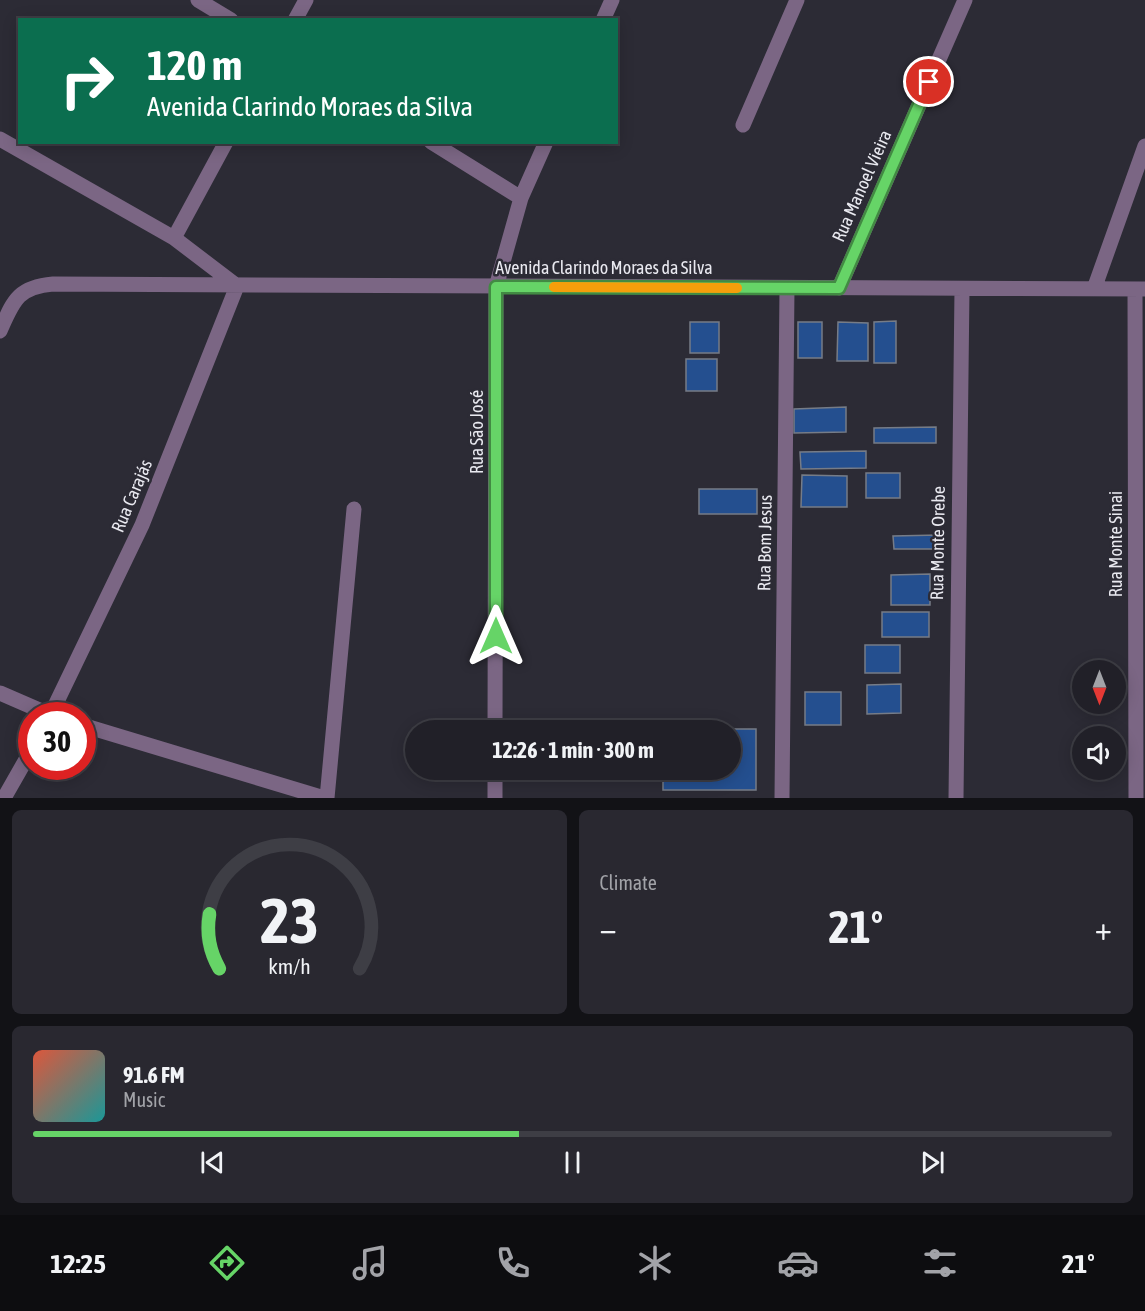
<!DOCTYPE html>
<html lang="en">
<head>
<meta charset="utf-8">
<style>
	:root { --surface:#212028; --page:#292830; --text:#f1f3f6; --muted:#a2a3a8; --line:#3e3e45; --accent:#66d467 }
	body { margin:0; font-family:"Asap Condensed",sans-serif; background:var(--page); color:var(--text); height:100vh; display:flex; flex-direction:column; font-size:22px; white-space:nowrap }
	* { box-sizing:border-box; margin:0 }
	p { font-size:20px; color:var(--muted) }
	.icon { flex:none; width:33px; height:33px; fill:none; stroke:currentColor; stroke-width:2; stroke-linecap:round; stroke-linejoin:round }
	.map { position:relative; height:798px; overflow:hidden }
	.sheet { display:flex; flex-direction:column; gap:12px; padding:12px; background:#121216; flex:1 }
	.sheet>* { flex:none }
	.top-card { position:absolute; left:18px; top:18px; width:600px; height:126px; border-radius:0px; box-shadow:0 3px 15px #0003,0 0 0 2px var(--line); background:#0b6e4f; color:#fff; overflow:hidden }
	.needle { width:39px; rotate:180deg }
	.controls { position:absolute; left:1072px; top:660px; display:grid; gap:12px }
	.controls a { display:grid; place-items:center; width:54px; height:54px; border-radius:50%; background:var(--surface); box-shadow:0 3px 15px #0003,0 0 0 2px var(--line); font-size:30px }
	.speed { position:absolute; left:18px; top:702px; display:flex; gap:12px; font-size:30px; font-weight:700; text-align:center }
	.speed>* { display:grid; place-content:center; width:78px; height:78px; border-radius:50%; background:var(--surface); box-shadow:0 3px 15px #0003,0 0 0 2px var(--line); line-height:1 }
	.speed .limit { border:9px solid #d22; background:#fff; color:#111 }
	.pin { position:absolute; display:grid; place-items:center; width:51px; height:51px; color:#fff; margin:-26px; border:3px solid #fff; border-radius:50%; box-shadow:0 2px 6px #0007 }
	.me { position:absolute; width:66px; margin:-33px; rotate:0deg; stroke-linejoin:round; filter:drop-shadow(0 0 4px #0008) }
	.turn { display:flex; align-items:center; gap:21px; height:126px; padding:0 30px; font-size:27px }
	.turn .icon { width:78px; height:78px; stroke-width:2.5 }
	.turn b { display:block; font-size:42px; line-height:51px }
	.big { font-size:45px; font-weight:700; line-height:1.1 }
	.sheet .card { flex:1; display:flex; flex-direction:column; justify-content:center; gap:9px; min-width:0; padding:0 21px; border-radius:9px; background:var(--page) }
	.sheet .dial { align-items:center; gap:0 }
	.dial svg { height:156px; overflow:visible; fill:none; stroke:var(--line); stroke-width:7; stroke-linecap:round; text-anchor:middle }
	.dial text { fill:var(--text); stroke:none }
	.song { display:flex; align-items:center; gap:18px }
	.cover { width:72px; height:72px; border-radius:9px; background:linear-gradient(135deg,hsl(10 70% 55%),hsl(180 70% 35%)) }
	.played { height:6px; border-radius:3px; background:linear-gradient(90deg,var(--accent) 45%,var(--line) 45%) }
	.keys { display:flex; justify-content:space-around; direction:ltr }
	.heat { display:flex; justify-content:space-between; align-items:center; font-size:33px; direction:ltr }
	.sheet .tiles { flex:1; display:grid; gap:12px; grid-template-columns:1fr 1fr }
	.card:last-child { grid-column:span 2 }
	.trip { position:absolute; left:405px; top:720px; width:336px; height:60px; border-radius:30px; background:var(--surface); box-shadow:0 3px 15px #0003,0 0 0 2px var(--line); font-weight:700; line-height:60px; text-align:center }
	.menu { display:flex; height:96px; justify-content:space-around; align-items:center; background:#0d0d10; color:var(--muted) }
	.menu .icon { width:42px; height:42px }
	.menu .current { color:var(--accent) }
	.menu b { font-size:27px; color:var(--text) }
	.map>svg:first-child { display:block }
	.building { fill:#244f8f; stroke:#767c87; stroke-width:1.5 }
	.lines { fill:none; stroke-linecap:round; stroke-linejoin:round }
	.minor { stroke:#7b6684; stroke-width:15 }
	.route-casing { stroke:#428a43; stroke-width:15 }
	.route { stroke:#66d467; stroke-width:10 }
	.slow { stroke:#f59e0b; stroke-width:10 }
	.labels { text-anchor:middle; stroke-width:5; stroke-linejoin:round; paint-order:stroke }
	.street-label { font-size:18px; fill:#e9e9f0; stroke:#2c2b35 }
</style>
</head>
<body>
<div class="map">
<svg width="1145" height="798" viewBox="0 0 1145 798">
	<rect width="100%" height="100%" fill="#2c2b35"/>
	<path class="building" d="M896 321V363H874V322Z
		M690 322H719V353H690Z
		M798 322H822V358H798Z
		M838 322 868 323V361H837Z
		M686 359H717V391H686Z
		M846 407V432L794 433V409Z
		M936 427V443H874V428Z
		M866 451V468L801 469 800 452Z
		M866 473H900V498H866Z
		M802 475 847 476V507H801Z
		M699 489H757V514H699Z
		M939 535 940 549H894L893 536Z
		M930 574V605H891V575Z
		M882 612H929V637H882Z
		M865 645H900V673H865Z
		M901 684V713L867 714V685Z
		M805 692H841V725H805Z
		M663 729H756V790H663V770H730V730Z"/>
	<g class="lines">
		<path class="minor" d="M198 0 231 20
			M295 20 306 0
			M603 20 612 0
			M743 125 797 0
			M0 139 174 238 237 286 142 525 50 716
			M431 142 521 198
			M174 238 226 142
			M839 288 965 0
			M1094 289 1145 146
			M1135 289 1136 798
			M0 331C13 302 17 287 53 284L1145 289
			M0 693 53 716
			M82 725 324 798
			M495 730 496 287 521 198 546 142
			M4 798 32 749
			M327 798 354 509
			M495 798V770
			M782 798 787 288
			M956 798 962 289"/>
	</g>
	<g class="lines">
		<g class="route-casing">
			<path id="route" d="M496 636V287L839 288 929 82"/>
		</g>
		<use href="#route" class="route"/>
		<path class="slow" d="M554 287 737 288"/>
	</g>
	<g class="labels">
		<g class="street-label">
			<text transform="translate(862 186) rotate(-66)" y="6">Rua Manoel Vieira</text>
			<text x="604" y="274">Avenida Clarindo Moraes da Silva</text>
			<text transform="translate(477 432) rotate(-90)" y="6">Rua São José</text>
			<text transform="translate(132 496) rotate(-67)" y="6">Rua Carajás</text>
			<text transform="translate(765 543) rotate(-89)" y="6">Rua Bom Jesus</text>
			<text transform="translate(938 543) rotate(-89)" y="6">Rua Monte Orebe</text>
			<text transform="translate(1116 544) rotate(-90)" y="6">Rua Monte Sinai</text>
		</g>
	</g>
</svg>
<div class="controls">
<a><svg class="needle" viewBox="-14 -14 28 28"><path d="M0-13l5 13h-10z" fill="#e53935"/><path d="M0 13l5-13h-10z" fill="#a2a3a8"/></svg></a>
<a><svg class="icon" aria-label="sound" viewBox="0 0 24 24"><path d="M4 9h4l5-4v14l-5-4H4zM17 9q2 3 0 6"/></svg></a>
</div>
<div class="speed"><div class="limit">30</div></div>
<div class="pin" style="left:929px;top:82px;background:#d93025"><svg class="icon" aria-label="arrive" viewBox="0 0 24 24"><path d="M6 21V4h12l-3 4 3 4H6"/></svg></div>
<svg class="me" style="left:496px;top:636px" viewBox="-20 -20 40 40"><path d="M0-17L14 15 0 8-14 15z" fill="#66d467" stroke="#fff" stroke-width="4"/></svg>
<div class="trip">12:26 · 1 min · 300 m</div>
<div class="top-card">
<div class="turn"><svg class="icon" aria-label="right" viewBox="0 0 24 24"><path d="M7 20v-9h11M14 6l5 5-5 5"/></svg><div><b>120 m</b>Avenida Clarindo Moraes da Silva</div></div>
</div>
</div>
<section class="sheet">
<div class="tiles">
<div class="card dial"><svg viewBox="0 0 100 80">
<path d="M14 69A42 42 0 1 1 86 69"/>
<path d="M14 69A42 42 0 0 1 9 41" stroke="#66d467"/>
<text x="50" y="56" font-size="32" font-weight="700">23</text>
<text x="50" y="72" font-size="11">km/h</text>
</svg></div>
<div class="card"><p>Climate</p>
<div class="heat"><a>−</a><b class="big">21°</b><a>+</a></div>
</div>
<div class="card">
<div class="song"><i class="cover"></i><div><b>91.6 FM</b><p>Music</p></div></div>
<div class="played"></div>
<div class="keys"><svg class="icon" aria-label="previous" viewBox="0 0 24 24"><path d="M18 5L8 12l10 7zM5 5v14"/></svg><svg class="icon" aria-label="pause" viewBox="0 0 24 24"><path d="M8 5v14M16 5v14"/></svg><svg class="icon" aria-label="next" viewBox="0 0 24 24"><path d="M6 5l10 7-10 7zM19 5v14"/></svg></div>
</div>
</div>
</section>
<nav class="menu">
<b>12:25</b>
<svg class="icon current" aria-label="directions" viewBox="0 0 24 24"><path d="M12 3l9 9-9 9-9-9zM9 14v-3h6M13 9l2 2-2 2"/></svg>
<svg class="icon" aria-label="music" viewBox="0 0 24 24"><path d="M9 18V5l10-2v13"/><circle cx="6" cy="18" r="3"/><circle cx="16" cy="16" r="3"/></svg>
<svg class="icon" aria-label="phone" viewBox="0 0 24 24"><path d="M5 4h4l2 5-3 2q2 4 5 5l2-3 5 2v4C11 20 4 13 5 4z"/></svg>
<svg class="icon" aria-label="climate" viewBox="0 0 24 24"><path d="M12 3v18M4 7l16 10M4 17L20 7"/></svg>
<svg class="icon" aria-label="car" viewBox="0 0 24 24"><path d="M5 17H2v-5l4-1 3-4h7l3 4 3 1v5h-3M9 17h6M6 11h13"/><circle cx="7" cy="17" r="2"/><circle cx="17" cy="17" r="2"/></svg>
<svg class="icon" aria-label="filters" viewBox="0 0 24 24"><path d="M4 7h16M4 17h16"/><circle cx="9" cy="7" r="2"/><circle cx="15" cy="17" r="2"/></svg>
<b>21°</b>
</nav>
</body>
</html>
